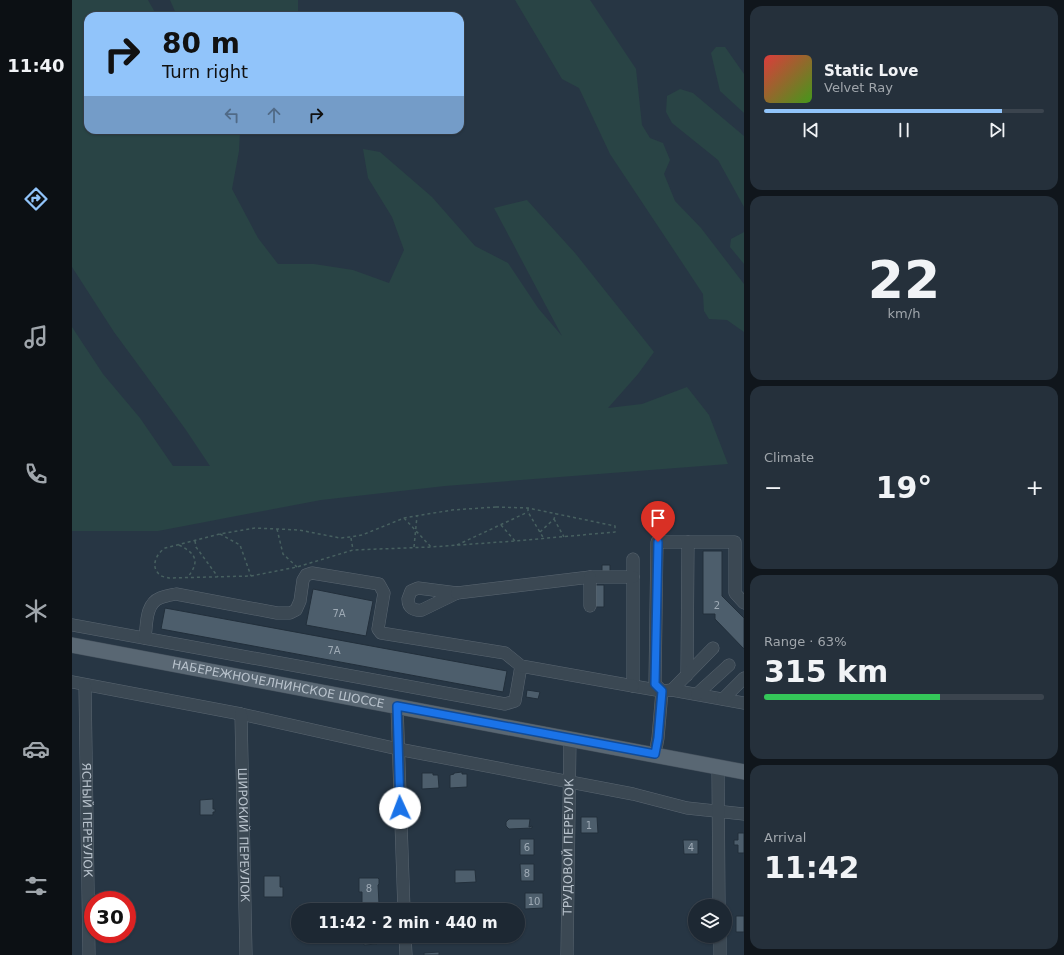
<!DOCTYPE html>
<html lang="en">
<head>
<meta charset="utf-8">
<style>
	:root { --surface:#1d2833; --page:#25303b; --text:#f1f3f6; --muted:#a0a6ac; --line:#3b444e; --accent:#91c4fa }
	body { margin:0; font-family:"DejaVu Sans",sans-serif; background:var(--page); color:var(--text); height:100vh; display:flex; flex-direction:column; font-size:15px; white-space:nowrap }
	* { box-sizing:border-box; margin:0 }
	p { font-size:13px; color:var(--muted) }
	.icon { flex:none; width:22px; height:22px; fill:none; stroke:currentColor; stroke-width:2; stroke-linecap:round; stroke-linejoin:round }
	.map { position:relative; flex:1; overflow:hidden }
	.sheet { display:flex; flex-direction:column; gap:6px; padding:6px; background:#10161c; width:320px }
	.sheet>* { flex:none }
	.hud { position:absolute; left:12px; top:12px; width:380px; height:122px; border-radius:12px; box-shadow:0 1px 3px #0004,0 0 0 1px var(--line); background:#91c4fa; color:#111; overflow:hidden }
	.buttons { position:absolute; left:616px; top:899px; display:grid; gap:8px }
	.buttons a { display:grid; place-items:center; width:44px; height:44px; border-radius:50%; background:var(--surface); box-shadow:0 1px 3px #0004,0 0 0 1px var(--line); font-size:20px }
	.speed { position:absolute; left:12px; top:891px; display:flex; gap:8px; font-size:20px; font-weight:700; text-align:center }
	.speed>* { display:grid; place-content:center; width:52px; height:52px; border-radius:50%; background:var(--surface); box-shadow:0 1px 3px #0004,0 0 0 1px var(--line); line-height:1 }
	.speed .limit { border:6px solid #d22; background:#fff; color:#111 }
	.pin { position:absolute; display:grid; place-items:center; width:34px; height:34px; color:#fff; margin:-41px -17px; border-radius:50% 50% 50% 0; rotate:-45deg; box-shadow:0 0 4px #0007 }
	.pin .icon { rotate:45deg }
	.me { position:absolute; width:44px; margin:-22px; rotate:358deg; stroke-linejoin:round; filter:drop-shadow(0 0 3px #0008) }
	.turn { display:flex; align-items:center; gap:14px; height:84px; padding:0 12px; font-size:18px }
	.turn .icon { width:52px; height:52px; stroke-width:2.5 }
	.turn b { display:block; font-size:28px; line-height:34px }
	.lanes { display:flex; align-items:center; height:38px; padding:0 12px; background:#0003; justify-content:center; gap:20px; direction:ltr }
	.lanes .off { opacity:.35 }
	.big { font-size:30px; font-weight:800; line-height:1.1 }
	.sheet .card { flex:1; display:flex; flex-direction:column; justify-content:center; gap:6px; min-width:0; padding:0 14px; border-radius:12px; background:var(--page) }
	.sheet .dial { align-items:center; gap:0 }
	.dial b { font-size:52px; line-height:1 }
	.song { display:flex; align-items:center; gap:12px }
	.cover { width:48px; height:48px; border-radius:6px; background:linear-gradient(135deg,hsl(0 70% 55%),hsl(100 70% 35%)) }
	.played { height:4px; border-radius:2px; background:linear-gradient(90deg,var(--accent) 85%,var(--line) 85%) }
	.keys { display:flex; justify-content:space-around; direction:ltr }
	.heat { display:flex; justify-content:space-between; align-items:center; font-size:22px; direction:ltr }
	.charge { height:6px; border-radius:3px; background:linear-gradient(90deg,#34c759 63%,var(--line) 0) }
	.trip { position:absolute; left:219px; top:903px; width:234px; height:40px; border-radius:20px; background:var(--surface); box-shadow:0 1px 3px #0004,0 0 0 1px var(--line); font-weight:800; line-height:40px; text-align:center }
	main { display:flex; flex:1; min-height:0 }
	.menu { display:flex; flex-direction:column; width:72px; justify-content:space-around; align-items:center; background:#0c1014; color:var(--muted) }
	.menu .icon { width:28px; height:28px }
	.menu .active { color:var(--accent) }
	.menu b { font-size:18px; color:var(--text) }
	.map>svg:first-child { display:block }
	.green { fill:#294445 }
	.building { fill:#4d5e6c; stroke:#222f3b }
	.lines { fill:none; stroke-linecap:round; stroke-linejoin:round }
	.minor-casing { stroke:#5a6671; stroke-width:13 }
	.major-casing { stroke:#45515d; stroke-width:16 }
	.path { stroke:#476060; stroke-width:1.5; stroke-dasharray:3 3; stroke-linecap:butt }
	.minor { stroke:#3b4853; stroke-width:12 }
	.major { stroke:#596773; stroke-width:15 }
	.route-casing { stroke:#114b97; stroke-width:10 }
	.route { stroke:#1a73e8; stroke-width:7 }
	.labels { text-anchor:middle; stroke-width:4; stroke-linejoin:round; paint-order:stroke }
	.number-label { font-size:10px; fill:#9eaab5 }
	.street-label { font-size:12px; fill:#b9c3cd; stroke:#202d39 }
</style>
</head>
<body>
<main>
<nav class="menu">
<b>11:40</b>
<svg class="icon active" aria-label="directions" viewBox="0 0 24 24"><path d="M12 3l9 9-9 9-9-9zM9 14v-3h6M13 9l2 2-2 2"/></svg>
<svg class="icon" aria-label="music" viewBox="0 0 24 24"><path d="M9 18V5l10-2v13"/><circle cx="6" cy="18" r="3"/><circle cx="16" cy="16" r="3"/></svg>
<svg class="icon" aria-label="phone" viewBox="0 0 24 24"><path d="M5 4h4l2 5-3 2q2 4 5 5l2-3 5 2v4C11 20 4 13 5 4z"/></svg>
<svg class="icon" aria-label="climate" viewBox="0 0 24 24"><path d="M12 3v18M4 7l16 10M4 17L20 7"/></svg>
<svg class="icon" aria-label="car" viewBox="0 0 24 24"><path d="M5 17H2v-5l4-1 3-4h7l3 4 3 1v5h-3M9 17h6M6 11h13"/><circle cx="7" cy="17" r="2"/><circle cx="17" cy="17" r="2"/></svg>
<svg class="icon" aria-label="filters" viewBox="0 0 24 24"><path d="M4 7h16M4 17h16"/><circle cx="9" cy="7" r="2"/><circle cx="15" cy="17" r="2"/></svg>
</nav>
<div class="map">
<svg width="672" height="955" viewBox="0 0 672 955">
	<rect width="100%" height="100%" fill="#273644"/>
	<path class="green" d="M0 0H76L85 16H16V130H168L167 151 160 189 186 238 206 264H242L281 270 317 283 332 250 320 217 296 178 291 149 308 152 360 197 403 246 436 263 466 308 490 336 422 208 455 200 503 253 582 352 566 374 536 408 570 404 615 387 637 415 656 464 373 486 249 500 86 531H0V327L31 374 68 418 101 466H138L114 430 42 332 0 267Z
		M98 0H226V16H105Z
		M443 0H518L564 69 570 125 578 138 591 143 598 160 592 174 603 201 629 228 672 284V332L655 320 637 319 632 311 631 294 538 154 507 88 490 79Z
		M644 47H653L672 74V113L648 91 639 53Z
		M608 89 621 93 672 136V207L646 160 600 123 594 112 595 96Z
		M672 232V264L658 247 659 239Z"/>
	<path class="building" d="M631 551H650V596L672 618V649L643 619V614H631Z
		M530 565H538V571H530Z
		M522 585H532V607H522Z
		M241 589 301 601 294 636 234 625Z
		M93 608 435 671 431 692 89 629Z
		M455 690 468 692 466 699 454 697Z
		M390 772V774H395V787L378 788V775L382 774V773Z
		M350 773H361V775H366L367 788 350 789Z
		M141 799V809H143V812H141V815H128V800Z
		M509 817H525L526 833H509Z
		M437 819H458L457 827 460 826V828L437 829 434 826V822Z
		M666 833H672V853H666V845H662V840H666Z
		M448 839H462V855H448Z
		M611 840H626V854H612Z
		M448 864H462V881H449Z
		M383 870H403L404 882 383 883Z
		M192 876H208V887H211V897H192Z
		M287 878H306L307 879V884L306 885 307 904 290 905V892H287Z
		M453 893H471V908L453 909Z
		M664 916H672V932H664Z
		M292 936H305V944L292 945Z
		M367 952V955H352V953Z"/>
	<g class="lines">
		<g class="minor-casing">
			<g id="minor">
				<path d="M561 559V686L590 691 600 690 672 703"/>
				<path d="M346 588 385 593 350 610C342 611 336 608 336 599L339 591Z"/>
				<path d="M385 593 518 577H561"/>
				<path d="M518 606V577"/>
				<path d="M0 625 433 704 443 701 449 666"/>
				<path d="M73 638C75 625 73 604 88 598 93 596 99 595 104 594L205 613H218L224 610 228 601 231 580 234 575 240 573 307 584 312 593 306 629 309 633 433 653 449 666 561 686"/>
				<path d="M615 675 616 542"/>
				<path d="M0 682 169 714 326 749 561 794 615 808 672 814"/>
				<path id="s1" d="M13 685 17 955"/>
				<path d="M600 690 641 648"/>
				<path d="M590 691 583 684 585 542H663V593L672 603"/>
				<path d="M625 694 657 665"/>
				<path d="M651 699 672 678"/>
				<path d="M325 706 332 910"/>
				<path id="s2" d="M169 714 174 955"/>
				<path d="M583 754 586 738 590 691"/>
				<path d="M646 767 647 906"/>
				<path d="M333 936 334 955"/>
				<path d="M648 936V955"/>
				<path id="s3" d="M495 955 498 739"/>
			</g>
		</g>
		<g class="major-casing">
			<g id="major">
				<path id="s4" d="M0 645 672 772"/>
			</g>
		</g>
		<path class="path" d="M424 507 456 508 543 526V532L443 541 359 547 281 550 225 567 179 576 97 578C94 577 90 577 88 575 78 567 84 554 93 548L148 534 183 528 227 530 268 538 279 537 290 535 332 518 380 510Z
			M456 508V512L472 539
			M332 518 359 547
			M482 519 492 537
			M429 525 443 541
			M205 529 211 554 225 567
			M468 532 482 519 484 513
			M148 534 168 545 179 576
			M279 538 281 550
			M123 541 124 547 146 577
			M107 545C125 554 128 562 115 578
			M385 545 456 512
			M342 547 345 516"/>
		<use href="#minor" class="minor"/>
		<use href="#major" class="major"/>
	</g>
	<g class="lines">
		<g class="route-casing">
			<path id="route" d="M328 808 325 706 583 754 586 738 590 691 583 684 586 542"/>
		</g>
		<use href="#route" class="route"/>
	</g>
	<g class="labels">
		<g class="number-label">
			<text x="645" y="609">2</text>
			<text x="267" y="617">7А</text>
			<text x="262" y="654">7А</text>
			<text x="517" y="829">1</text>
			<text x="455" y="851">6</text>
			<text x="619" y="851">4</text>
			<text x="455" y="877">8</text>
			<text x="297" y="892">8</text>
			<text x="462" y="905">10</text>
		</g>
		<g class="street-label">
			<text dy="4" stroke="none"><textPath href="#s4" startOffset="210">НАБЕРЕЖНОЧЕЛНИНСКОЕ ШОССЕ</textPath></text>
			<text dy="4" stroke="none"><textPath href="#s1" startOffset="135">ЯСНЫЙ ПЕРЕУЛОК</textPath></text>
			<text dy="4" stroke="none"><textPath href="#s2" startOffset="121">ШИРОКИЙ ПЕРЕУЛОК</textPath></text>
			<text dy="4" stroke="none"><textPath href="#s3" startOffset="108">ТРУДОВОЙ ПЕРЕУЛОК</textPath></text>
		</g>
	</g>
</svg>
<div class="buttons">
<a><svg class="icon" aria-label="layers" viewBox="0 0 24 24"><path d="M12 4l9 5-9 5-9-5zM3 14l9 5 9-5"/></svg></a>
</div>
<div class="speed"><div class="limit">30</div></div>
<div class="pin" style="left:586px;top:542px;background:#d93025"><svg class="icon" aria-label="arrive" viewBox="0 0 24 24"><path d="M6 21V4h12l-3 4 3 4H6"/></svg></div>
<svg class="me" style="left:328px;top:808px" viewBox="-20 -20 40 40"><circle r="19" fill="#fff"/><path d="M0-13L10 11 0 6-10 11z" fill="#1a73e8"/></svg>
<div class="trip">11:42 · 2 min · 440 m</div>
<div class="hud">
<div class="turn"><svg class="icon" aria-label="right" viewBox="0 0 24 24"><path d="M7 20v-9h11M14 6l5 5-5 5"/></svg><div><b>80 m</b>Turn right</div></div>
<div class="lanes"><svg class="icon off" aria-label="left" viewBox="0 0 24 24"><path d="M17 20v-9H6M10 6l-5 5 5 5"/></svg><svg class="icon off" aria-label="ahead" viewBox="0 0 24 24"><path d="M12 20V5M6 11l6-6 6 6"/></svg><svg class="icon" aria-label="right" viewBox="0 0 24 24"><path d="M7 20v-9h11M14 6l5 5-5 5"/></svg></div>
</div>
</div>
<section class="sheet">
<div class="card">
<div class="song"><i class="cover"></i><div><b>Static Love</b><p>Velvet Ray</p></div></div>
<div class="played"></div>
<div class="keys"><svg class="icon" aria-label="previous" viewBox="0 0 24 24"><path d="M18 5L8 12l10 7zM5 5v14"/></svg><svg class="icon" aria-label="pause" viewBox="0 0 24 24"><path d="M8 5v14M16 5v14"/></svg><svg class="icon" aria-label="next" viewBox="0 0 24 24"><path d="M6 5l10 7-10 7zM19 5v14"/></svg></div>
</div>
<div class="card dial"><b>22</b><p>km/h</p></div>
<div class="card"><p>Climate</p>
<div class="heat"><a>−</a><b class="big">19°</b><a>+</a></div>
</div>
<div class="card"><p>Range · 63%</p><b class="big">315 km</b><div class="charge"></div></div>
<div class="card"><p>Arrival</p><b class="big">11:42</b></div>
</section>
</main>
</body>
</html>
